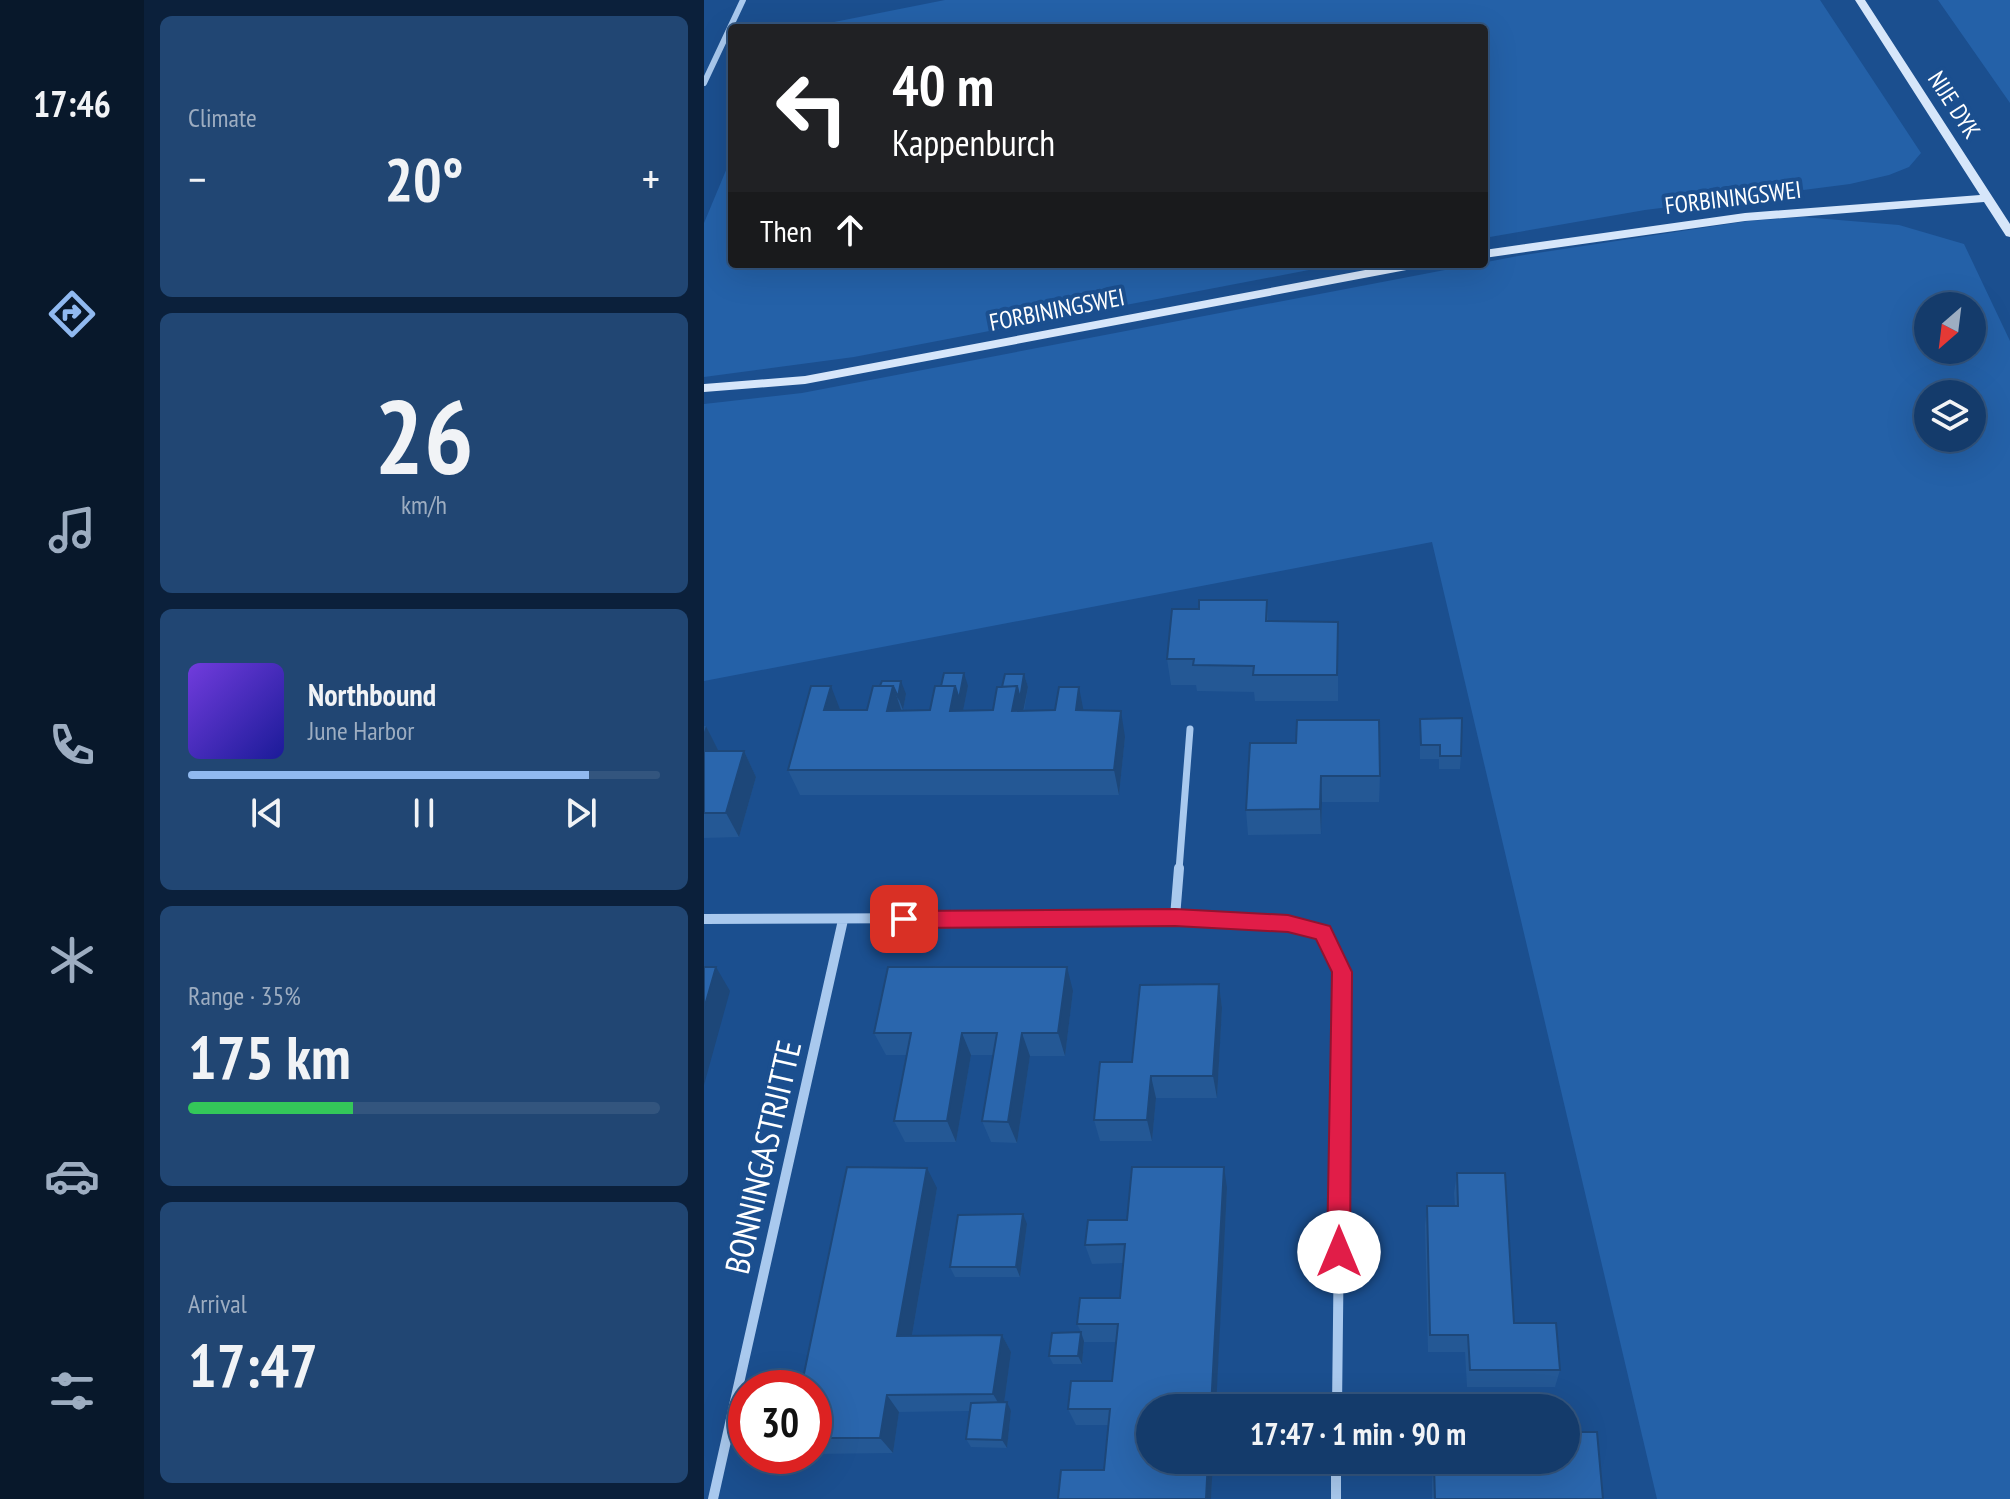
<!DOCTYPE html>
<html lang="en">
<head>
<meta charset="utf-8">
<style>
	:root { --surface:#143b6b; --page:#214673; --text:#f1f3f6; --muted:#9dadc1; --line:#33557e; --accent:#90b9f0 }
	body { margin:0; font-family:"PT Sans Narrow",sans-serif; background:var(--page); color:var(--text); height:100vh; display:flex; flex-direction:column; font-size:30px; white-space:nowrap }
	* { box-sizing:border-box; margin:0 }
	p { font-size:26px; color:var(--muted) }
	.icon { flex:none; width:44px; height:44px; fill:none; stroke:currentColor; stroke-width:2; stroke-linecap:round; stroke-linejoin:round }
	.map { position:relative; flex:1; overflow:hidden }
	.details { display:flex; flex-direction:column; gap:16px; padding:16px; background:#0b203b; width:560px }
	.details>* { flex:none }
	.hud { position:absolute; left:24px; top:24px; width:760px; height:244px; border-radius:8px; box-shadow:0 8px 32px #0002,0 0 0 2px var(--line); background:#202124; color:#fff; overflow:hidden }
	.needle { width:52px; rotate:208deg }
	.fabs { position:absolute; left:1210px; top:292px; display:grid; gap:16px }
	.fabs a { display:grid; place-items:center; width:72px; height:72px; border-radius:50%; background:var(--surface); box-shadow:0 8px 32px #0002,0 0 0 2px var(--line); font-size:40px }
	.speed { position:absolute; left:24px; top:1370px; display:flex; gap:16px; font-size:40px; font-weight:700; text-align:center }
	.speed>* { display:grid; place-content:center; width:104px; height:104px; border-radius:50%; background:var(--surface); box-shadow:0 8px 32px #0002,0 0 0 2px var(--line); line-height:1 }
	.speed .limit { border:12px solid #d22; background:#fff; color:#111 }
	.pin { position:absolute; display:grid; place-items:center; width:68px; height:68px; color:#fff; margin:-34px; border-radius:16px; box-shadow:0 4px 12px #0006 }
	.me { position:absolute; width:88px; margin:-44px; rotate:0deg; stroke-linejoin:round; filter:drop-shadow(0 0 6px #0008) }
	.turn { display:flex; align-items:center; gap:28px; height:168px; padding:0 32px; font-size:36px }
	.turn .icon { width:104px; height:104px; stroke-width:2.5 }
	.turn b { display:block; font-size:56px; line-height:68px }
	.then { display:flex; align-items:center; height:76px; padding:0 32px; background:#0003; gap:16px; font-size:30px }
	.big { font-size:60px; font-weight:700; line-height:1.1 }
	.details .tile { flex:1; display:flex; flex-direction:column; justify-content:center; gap:12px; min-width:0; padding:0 28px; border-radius:12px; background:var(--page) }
	.details .dial { align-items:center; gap:0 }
	.dial b { font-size:104px; line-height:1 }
	.song { display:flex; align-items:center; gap:24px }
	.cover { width:96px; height:96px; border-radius:12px; background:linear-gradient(135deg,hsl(260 70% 55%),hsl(240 70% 35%)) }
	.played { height:8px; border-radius:4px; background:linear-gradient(90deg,var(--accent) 85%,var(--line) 85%) }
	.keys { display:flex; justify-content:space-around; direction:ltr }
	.heat { display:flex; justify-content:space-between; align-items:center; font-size:44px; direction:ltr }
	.charge { height:12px; border-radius:6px; background:linear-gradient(90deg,#34c759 35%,var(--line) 0) }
	.trip { position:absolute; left:432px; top:1394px; width:444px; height:80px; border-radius:40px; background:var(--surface); box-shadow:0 8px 32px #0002,0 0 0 2px var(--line); font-weight:700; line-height:80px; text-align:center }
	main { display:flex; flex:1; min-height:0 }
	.tabs { display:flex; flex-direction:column; width:144px; justify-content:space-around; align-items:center; background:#08182b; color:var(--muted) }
	.tabs .icon { width:56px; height:56px }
	.tabs .current { color:var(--accent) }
	.tabs b { font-size:36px; color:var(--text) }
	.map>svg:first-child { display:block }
	.green { fill:#2461a8; fill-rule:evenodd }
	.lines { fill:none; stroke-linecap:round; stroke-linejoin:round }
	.street-far2 { stroke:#a9c9ee; stroke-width:6 }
	.street-far1 { stroke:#a9c9ee; stroke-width:7 }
	.street { stroke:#a9c9ee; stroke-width:10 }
	.secondary { fill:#d6e6fa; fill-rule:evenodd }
	.wall { fill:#245895 }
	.shaded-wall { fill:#1d4779 }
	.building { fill:#2a66ad; stroke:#1d4779; stroke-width:2 }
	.route { fill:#e11d48; stroke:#92132f; stroke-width:2 }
	.labels { text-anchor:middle; stroke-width:8; stroke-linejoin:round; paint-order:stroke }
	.far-street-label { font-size:24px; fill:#fff; stroke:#1b4f8f }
	.near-street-label { font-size:34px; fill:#fff; stroke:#1b4f8f }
</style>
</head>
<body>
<main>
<nav class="tabs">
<b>17:46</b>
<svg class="icon current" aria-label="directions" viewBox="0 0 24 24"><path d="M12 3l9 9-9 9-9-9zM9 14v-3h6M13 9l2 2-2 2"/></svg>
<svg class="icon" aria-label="music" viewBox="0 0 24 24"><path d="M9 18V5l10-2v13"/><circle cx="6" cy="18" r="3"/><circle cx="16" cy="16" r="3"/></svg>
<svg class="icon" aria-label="phone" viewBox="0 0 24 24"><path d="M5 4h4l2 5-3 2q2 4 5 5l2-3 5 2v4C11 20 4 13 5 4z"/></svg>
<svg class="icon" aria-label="climate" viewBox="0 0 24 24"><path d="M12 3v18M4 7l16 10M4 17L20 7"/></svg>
<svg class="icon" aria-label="car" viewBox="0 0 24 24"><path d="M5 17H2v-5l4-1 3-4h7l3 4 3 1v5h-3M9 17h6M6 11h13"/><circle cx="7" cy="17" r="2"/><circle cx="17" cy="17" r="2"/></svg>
<svg class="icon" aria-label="filters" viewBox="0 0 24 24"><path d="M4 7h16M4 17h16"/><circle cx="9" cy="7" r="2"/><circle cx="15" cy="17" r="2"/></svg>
</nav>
<section class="details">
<div class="tile"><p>Climate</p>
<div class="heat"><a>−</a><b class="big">20°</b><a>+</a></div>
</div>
<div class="tile dial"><b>26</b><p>km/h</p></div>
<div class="tile">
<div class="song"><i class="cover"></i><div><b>Northbound</b><p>June Harbor</p></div></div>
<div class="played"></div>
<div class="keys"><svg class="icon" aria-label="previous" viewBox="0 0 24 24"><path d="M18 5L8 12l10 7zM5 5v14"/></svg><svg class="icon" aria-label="pause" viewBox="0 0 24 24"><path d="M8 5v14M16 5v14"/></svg><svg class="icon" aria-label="next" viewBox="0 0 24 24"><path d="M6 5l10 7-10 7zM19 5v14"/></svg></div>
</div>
<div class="tile"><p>Range · 35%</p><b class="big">175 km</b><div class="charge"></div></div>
<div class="tile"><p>Arrival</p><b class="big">17:47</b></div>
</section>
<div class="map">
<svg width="1306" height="1499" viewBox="0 0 1306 1499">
	<rect width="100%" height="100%" fill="#1b4f8f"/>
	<path class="green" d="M241 0H1116L1217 153 1205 167 1185 175 1146 184 941 210 780 238V28H100Z
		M1234 0H1306V103Z
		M28 156V264H636L150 357 0 377V223Z
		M1099 217 1195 225 1260 244 1306 341V1499H953L728 542 0 681V404L98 393 814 256 1044 221ZM1224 306H1268V350H1224ZM1224 394H1268V438H1224Z"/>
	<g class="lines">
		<path class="street-far2" d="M0 83 39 0"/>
		<path class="street-far1" d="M475 870 486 729"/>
		<path class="street" d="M471 917 475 868
			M0 919 471 917 584 923 619 932 638 972 633 1408
			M632 1460V1499
			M9 1499 139 920"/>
		<path class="secondary" d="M1151 0H1161L1306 224V237L1302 236 1280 202 1041 221 780 258V250L1041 213 1276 195Z
			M693 264H719L713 268 101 384 0 392V384L101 376Z"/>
	</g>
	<path class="wall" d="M563 600 564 621 634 622V701H551L550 692 493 691 492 685H467L463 659 495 609Z
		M320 674 324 687 320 711 380 710 421 737 415 795H96L84 770 137 710H163L169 686 202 694 199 710H226L264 686 259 711 289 710 298 687Z
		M716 719 757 756 756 769H735V759H716Z
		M0 726H2L14 751H40L52 777 35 837 0 838Z
		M546 743 676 776 675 802H618L617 834 544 835 542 810Z
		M515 984 518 1008 513 1098H452L448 1141H396L390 1120 428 1062Z
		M369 991 361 1056H326L313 1143 287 1142 278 1121 289 1055H267L252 1142H201L190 1121 202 1055H182L170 1033Z
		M753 1173 810 1323 856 1370 851 1387H763L761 1352H724L721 1226 723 1206H751L750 1193Z
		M233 1188 208 1336 298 1335 307 1352 300 1403 307 1411 303 1448 267 1447 262 1439 266 1411 195 1412 189 1453 110 1454V1388Z
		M523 1188 507 1499H354L400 1470 405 1425H372L364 1409 408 1381 412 1342H380L378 1364H349L345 1356 377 1332 373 1324 416 1298 420 1263 388 1264 381 1245 423 1220Z
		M323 1224 316 1277H251L246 1267Z
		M823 1460H862L899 1499H728V1481L730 1466H824Z"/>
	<path class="shaded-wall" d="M260 673 264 686 254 736 246 711 251 686Z
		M320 674 324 687 319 712 316 699Z
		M197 681 202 694 199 710 194 697Z
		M127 686 137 712 120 710Z
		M189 686 198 712 183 711Z
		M313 686 319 712 308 711Z
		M375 687 380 713 372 710Z
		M417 711 421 737 415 795 410 770Z
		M2 726 15 752 0 762V732Z
		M40 751 52 777 35 837 22 813Z
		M617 776 618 802 617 834 616 809Z
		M12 967 26 991 0 1085V1009Z
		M363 967 369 991 361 1056 354 1033Z
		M515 984 518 1008 513 1098 509 1076Z
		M258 1033 267 1055 252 1142 243 1121Z
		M318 1033 326 1056 313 1143 304 1122Z
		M447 1076 452 1098 448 1141 443 1120Z
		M520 1167 523 1188 512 1408H507Z
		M223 1168 233 1188 205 1353 193 1336Z
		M319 1214 323 1224 316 1277 312 1267Z
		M377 1332 380 1341 378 1364 374 1356Z
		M298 1335 307 1352 299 1411 289 1394Z
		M183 1395 195 1412 189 1453 176 1438Z
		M303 1402 307 1411 303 1448 298 1440Z
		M504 1460H509L507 1499H502Z"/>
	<path class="building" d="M495 600H563L562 621 634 622 633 675H549L550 666 489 665 490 659H463L468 609H495Z
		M240 673H260L255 699 251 686H237Z
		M301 674H320L316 699 313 686 298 687Z
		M178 681H197L194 697 189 686H176Z
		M107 686H127L120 710H163L169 686H189L183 711 226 710 231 686H251L246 711 289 710 293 687 313 686 308 711 351 710 355 687H375L372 710 417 711 410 770H84Z
		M758 718 757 756H736V745H717L716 719Z
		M593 720H675L676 776H617L616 809 542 810 546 743H592Z
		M0 751H40L22 813H0Z
		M0 967H12L0 1009Z
		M184 967H363L354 1033H318L304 1122 278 1121 293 1033H258L243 1121H190L207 1033H170Z
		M515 984 509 1076H447L443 1120H390L396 1062H428L436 985Z
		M143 1167 223 1168 193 1336 298 1335 289 1394 183 1395 176 1438H110V1388H97Z
		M428 1167H520L507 1408H446V1460H504L502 1499H354L357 1470H400L406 1409H364L367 1381H408L414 1324H373L376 1298H416L421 1244 381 1245 384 1220H423Z
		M753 1173H801L810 1323H852L856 1370H766L764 1335H726L723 1206H754Z
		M319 1214 312 1267H246L254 1215Z
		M377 1332 374 1356H345L348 1333Z
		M303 1402 298 1440 262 1439 267 1403Z
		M862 1432H893L899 1499H731L730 1466H740L742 1460H794L799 1462 800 1467 829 1466V1460H862Z"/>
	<path class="route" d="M471 909 584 915 626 926 648 972 646 1252 643 1260 635 1263 627 1260 623 1252 628 972 612 939 584 932 471 926 200 928 193 925 190 919 193 913 200 911Z"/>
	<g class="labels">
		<g class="far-street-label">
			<text transform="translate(1250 105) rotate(57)" y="8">NIJE DYK</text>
			<text transform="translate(1029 198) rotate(-7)" y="8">FORBININGSWEI</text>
			<text transform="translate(353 310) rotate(-11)" y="8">FORBININGSWEI</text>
		</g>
		<g class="near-street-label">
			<text transform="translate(59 1157) rotate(-77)" y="12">BONNINGASTRJITTE</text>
		</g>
	</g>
</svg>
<div class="fabs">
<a><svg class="needle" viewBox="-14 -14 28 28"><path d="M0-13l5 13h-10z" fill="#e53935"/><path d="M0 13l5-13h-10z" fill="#9dadc1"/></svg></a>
<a><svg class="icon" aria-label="layers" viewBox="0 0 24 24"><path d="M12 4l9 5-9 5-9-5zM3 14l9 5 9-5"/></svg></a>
</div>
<div class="speed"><div class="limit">30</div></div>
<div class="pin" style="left:200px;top:919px;background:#d93025"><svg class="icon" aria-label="arrive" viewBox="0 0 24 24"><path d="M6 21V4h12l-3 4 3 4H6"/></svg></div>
<svg class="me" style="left:635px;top:1252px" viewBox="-20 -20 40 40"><circle r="19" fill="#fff"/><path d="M0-13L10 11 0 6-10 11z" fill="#e11d48"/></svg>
<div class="trip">17:47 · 1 min · 90 m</div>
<div class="hud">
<div class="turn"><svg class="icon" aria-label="left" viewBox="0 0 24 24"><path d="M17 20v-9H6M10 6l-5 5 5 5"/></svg><div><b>40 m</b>Kappenburch</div></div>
<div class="then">Then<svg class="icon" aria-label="ahead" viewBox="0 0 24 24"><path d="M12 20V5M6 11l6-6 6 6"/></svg></div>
</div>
</div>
</main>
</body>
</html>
